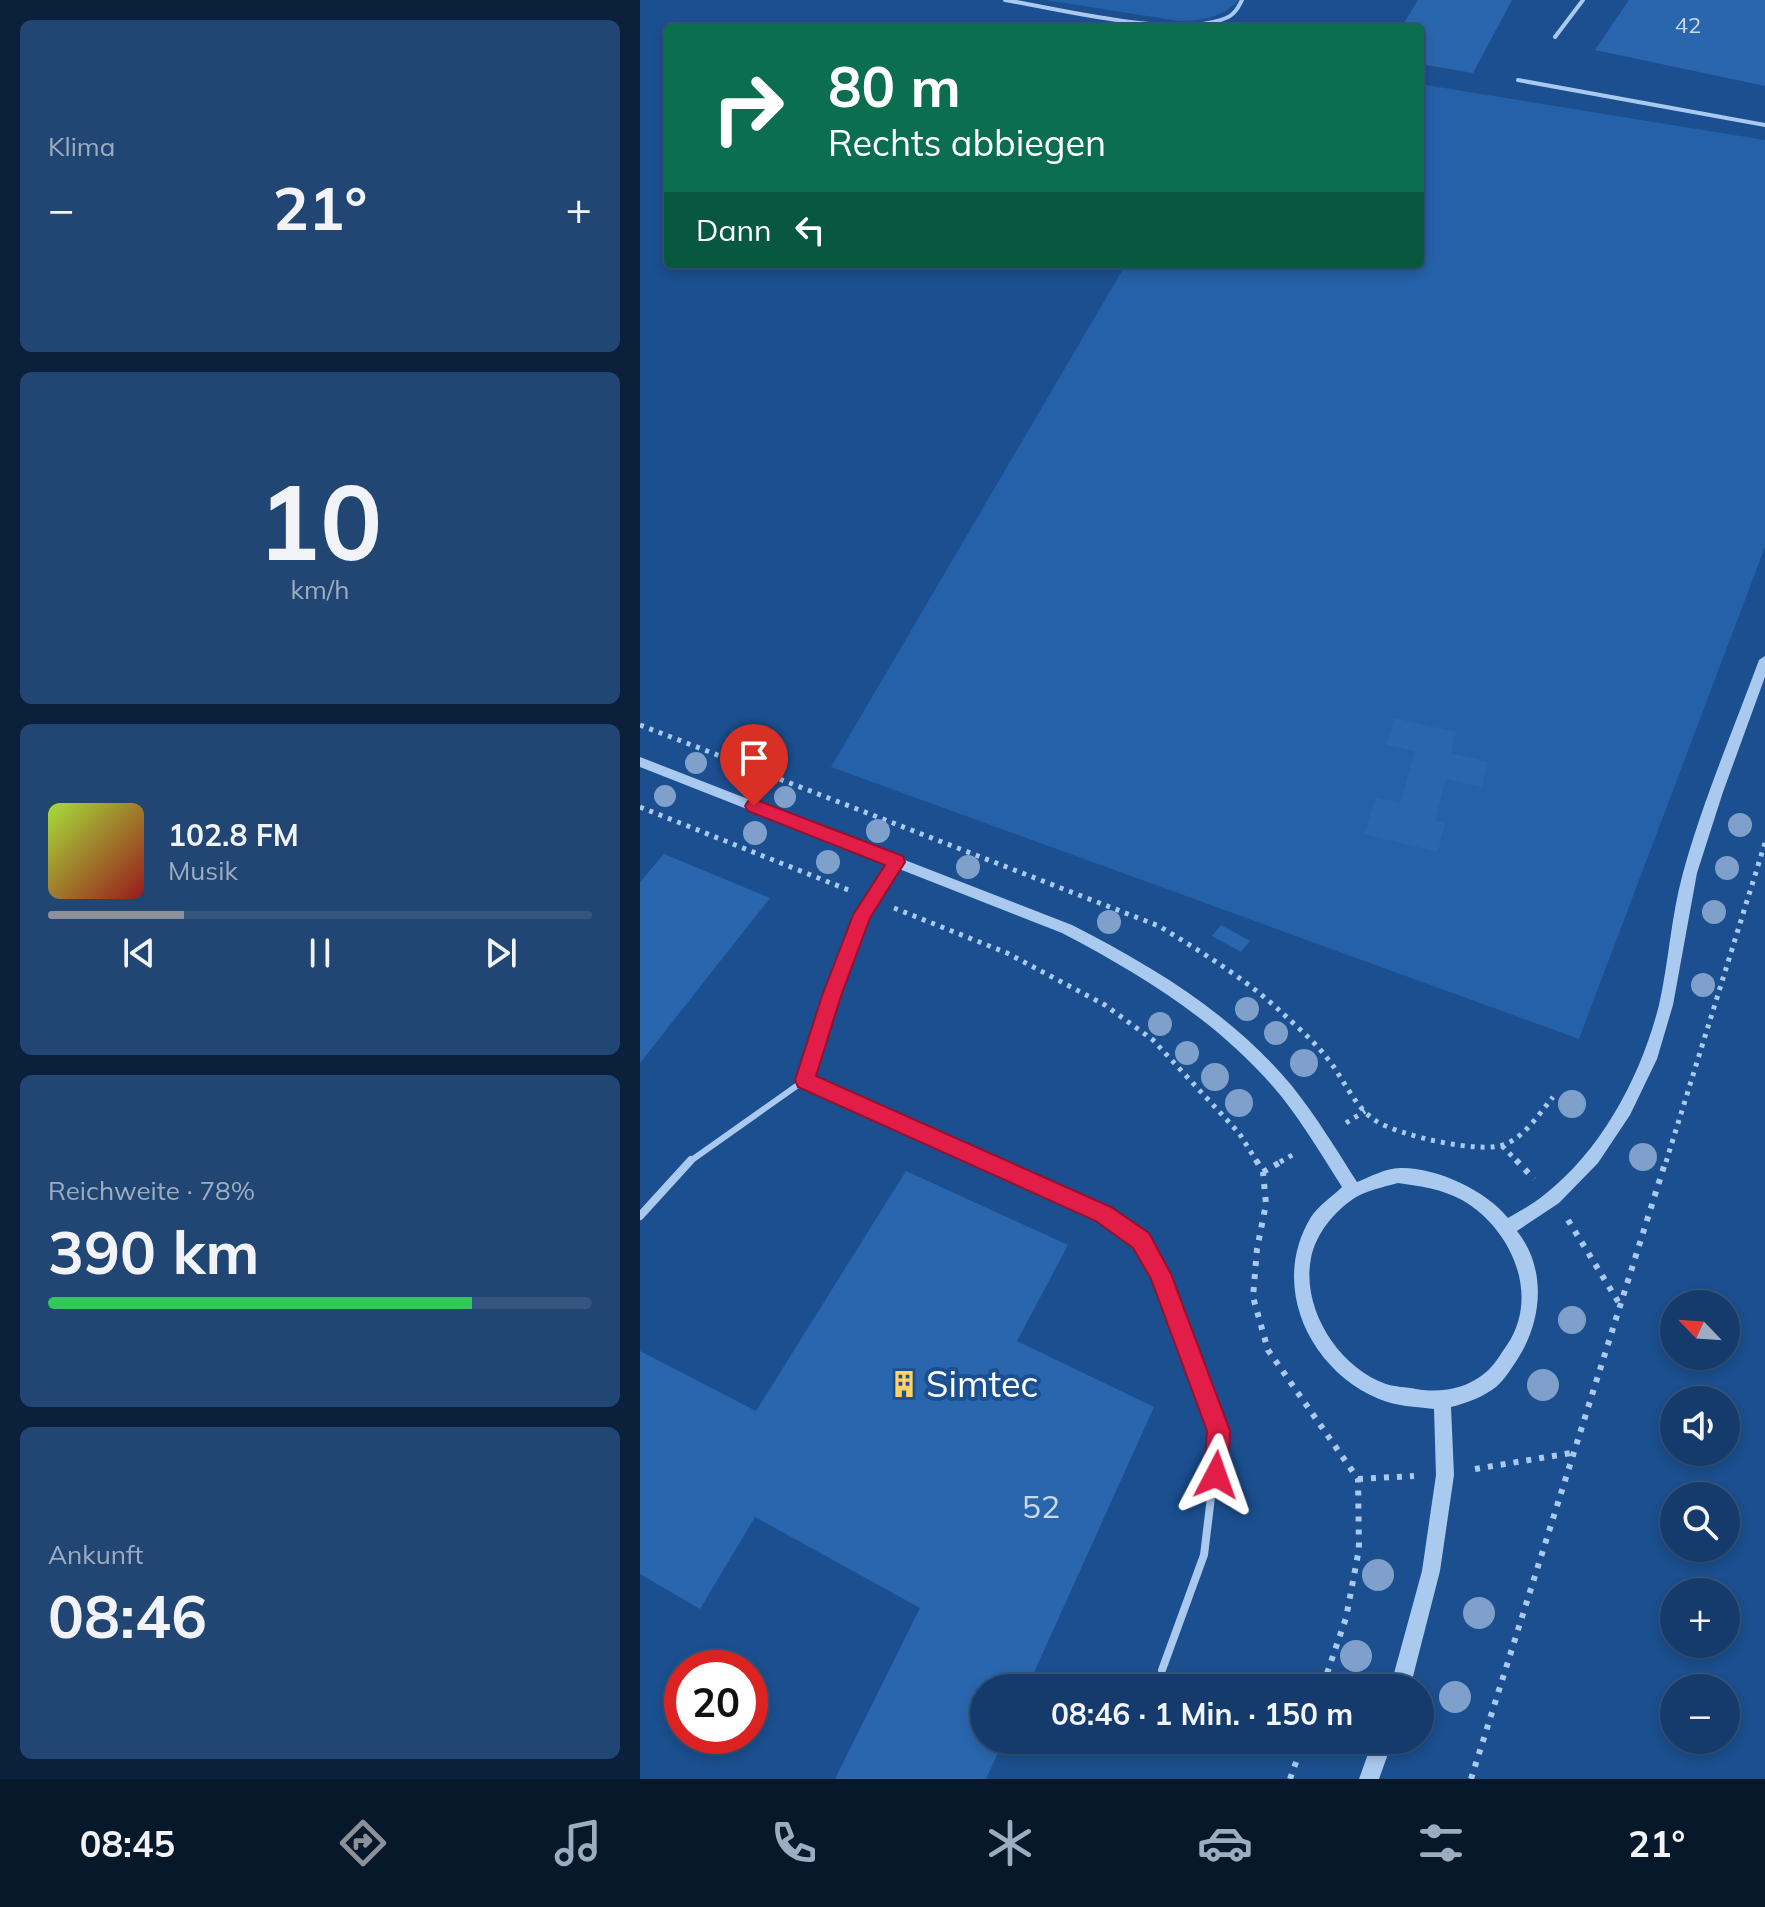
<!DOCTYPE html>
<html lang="de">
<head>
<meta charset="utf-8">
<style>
	:root { --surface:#143b6b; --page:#214673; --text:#f1f3f6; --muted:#9dadc1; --line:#33557e; --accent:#8c9099 }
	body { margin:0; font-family:Mulish,sans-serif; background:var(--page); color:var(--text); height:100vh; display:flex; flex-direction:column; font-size:30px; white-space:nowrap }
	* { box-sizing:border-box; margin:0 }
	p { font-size:26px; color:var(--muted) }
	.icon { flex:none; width:44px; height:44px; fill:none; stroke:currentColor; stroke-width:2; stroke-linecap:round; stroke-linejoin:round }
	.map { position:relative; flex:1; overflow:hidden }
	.details { display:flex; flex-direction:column; gap:20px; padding:20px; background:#0b203b; width:640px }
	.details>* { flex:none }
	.hud { position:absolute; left:24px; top:24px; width:760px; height:244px; border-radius:8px; box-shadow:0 4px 12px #0003,0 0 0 2px var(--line); background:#0b6e4f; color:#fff; overflow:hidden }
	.needle { width:52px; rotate:295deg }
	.fabs { position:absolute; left:1020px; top:1290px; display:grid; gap:16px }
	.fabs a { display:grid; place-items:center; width:80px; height:80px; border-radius:50%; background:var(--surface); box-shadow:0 4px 12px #0003,0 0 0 2px var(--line); font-size:40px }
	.speed { position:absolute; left:24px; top:1650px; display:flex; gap:16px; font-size:40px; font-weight:700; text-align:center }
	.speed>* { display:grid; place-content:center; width:104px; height:104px; border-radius:50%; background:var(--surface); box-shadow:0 4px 12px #0003,0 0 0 2px var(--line); line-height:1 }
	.speed .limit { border:12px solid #d22; background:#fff; color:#111 }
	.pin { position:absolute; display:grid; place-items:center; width:68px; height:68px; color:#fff; margin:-82px -34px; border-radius:50% 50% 50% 0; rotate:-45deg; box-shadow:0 0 8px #0007 }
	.pin .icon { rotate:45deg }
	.me { position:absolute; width:88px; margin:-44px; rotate:4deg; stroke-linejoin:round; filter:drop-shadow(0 0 6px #0008) }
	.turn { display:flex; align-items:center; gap:28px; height:168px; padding:0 32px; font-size:36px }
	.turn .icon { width:104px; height:104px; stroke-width:2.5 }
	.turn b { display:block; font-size:56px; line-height:68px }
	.then { display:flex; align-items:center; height:76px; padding:0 32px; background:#0003; gap:16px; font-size:30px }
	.big { font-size:60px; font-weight:700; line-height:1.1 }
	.details .card { flex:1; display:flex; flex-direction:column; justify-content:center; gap:12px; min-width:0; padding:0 28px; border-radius:12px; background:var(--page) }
	.details .dial { align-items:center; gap:0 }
	.dial b { font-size:104px; line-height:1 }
	.song { display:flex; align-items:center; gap:24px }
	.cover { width:96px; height:96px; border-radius:12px; background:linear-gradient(135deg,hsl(80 70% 55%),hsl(0 70% 35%)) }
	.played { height:8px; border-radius:4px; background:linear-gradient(90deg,var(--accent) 25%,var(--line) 25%) }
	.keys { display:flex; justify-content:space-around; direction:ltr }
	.heat { display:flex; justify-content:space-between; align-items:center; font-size:44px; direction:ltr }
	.charge { height:12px; border-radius:6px; background:linear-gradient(90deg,#34c759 78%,var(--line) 0) }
	.trip { position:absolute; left:330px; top:1674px; width:464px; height:80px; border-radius:40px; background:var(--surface); box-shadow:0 4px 12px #0003,0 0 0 2px var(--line); font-weight:700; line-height:80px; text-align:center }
	.tab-bar { display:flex; height:128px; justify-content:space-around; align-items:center; background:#08182b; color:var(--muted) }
	.tab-bar .icon { width:56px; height:56px }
	.tab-bar .on { color:var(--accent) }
	.tab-bar b { font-size:36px; color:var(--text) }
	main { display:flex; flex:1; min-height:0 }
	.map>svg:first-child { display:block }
	.green { fill:#2461a8 }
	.building { fill:#2a66ad }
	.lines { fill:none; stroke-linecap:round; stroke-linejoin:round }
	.path-far1 { stroke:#a9c9ee; stroke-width:5; stroke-dasharray:4 6; stroke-linecap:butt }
	.path { stroke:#a9c9ee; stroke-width:6; stroke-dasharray:5 8; stroke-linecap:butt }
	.service-far2 { stroke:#a9c9ee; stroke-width:4 }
	.service-far1 { stroke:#a9c9ee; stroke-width:6 }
	.service { stroke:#a9c9ee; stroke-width:8 }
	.tertiary { fill:#a9c9ee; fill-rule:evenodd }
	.tree { fill:#7ea0ca }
	.route { fill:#e11d48; stroke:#92132f; stroke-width:2 }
	.labels { text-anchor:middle; stroke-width:8; stroke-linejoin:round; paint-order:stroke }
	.far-number-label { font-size:22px; fill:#cad9ea }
	.near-number-label { font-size:32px; fill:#cad9ea }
	.near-poi-label { font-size:36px; fill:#fff; stroke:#1b4f8f; text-anchor:start }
</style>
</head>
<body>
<main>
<section class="details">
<div class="card"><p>Klima</p>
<div class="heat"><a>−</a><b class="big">21°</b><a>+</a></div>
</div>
<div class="card dial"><b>10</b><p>km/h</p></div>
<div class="card">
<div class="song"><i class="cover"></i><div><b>102.8 FM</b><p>Musik</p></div></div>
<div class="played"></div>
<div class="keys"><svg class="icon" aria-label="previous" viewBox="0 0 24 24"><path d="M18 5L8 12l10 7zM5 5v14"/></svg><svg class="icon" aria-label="pause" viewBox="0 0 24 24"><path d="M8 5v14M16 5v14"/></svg><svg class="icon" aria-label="next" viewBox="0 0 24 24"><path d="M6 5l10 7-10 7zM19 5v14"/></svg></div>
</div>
<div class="card"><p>Reichweite · 78%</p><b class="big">390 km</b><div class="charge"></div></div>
<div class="card"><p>Ankunft</p><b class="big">08:46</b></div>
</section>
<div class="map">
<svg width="1125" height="1779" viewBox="0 0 1125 1779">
	<rect width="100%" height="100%" fill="#1b4f8f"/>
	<path class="green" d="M405 0H599C581 18 564 21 539 21Z
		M780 84 1125 140V547L939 1039 191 767 486 264H780Z"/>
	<path class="building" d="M778 0H872L833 73 780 64V28H761Z
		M989 0H1125V86L955 50Z
		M754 718 816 732 811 753 848 762 842 787 806 779 795 821 805 823 798 852 724 834 736 797 760 803 775 751 746 745Z
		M24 854 130 898 0 1063V882Z
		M581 925 610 941 601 952 572 936Z
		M266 1171 428 1245 377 1341 514 1407 387 1688H344V1740H364L346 1779H195L280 1608 115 1517 60 1609 0 1574V1351L116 1411Z"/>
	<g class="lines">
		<path class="path-far1" d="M0 725 519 926C561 952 603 977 639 1010 655 1025 674 1041 687 1058 703 1077 714 1107 736 1121 758 1135 841 1155 866 1144 886 1135 899 1114 913 1097
			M0 807 211 891
			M254 908 367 953 465 1005 513 1040 599 1133 617 1162
			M706 1123 725 1111
			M862 1146 878 1162
			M640 1162 656 1153
			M1026 1162 1125 843"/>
		<path class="path" d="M616 1160 623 1172 626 1204 617 1249 613 1297 628 1350 718 1479 719 1549 706 1618 682 1688
			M876 1160 894 1179
			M623 1172 644 1160
			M928 1220 979 1303
			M835 1469 937 1452
			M718 1479 774 1476
			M650 1779 664 1740
			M831 1779 1026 1160"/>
		<path class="service-far2" d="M365 0C420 9 536 39 586 18 594 15 598 8 602 0
			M915 37 943 0
			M878 80 1125 125"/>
		<path class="service-far1" d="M256 862 222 915 191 996 165 1080 348 1162
			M49 1162 165 1080"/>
		<path class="service" d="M343 1160 464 1214 501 1241 520 1274 579 1431 564 1555 522 1670
			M0 1216 51 1160"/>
		<path class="tertiary" d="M1125 656V677L1083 792 1057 873 1033 1005 1017 1059 990 1115 958 1163 919 1203 877 1231C908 1270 902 1324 875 1363 869 1372 864 1380 856 1387 843 1397 827 1403 811 1407L814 1475 800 1571 770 1688H750L782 1571 796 1475 794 1409C777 1407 755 1406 739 1399 670 1370 629 1286 671 1217 678 1206 693 1196 702 1187 683 1157 664 1125 641 1096 582 1024 504 976 422 933L0 767V757L432 925C514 967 592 1014 652 1086 676 1116 696 1149 717 1182 730 1177 746 1168 760 1168 795 1167 846 1190 868 1218 880 1211 893 1204 904 1195 962 1150 1001 1076 1019 1005 1029 961 1031 916 1043 873 1063 800 1093 731 1119 660ZM758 1183C780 1186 802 1189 822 1200 871 1228 901 1295 867 1345 860 1355 854 1366 845 1373 824 1390 800 1393 776 1389 766 1387 755 1387 746 1384 698 1367 661 1308 671 1258 676 1234 693 1213 713 1199 724 1191 744 1187 758 1183Z
			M733 1740H753L739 1779H719Z"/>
	</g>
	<g class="tree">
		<circle cx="56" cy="763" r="11"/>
		<circle cx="25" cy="796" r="11"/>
		<circle cx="145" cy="797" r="11"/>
		<circle cx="1100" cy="825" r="12"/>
		<circle cx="238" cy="831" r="12"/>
		<circle cx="115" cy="833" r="12"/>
		<circle cx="188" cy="862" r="12"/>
		<circle cx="328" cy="867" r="12"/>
		<circle cx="1087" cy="868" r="12"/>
		<circle cx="1074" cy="912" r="12"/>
		<circle cx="469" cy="922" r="12"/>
		<circle cx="1063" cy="985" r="12"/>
		<circle cx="607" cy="1009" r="12"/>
		<circle cx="520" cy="1024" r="12"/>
		<circle cx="636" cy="1033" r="12"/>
		<circle cx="547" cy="1053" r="12"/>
		<circle cx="664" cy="1063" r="14"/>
		<circle cx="575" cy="1077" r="14"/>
		<circle cx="599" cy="1103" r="14"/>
		<circle cx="932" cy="1104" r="14"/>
		<circle cx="1003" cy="1157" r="14"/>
		<circle cx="932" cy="1320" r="14"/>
		<circle cx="903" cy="1385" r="16"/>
		<circle cx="738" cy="1575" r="16"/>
		<circle cx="839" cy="1613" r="16"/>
		<circle cx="716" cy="1656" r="16"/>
		<circle cx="815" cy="1697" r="16"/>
	</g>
	<path class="route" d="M114 799 263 856 265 862 230 918 201 996 176 1076 471 1207 509 1233 531 1274 590 1431 588 1475 584 1483 576 1486 568 1483 564 1475 567 1431 511 1279 493 1248 456 1221 158 1087 155 1080 182 996 213 915 245 865 108 811 105 806 108 801Z"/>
	<defs>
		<g id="building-bare" transform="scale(2.16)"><path d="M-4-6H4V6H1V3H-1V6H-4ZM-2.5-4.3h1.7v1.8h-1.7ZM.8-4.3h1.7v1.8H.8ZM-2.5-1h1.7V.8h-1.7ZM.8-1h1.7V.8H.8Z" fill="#ffd166" stroke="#1b4f8f" stroke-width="2.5" paint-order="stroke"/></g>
	</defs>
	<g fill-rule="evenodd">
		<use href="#building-bare" x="264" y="1384"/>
	</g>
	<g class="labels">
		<g class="far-number-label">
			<text x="1048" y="33">42</text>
		</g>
		<g class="near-number-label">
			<text x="401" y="1518">52</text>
		</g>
		<g class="near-poi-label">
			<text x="286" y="1397">Simtec</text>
		</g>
	</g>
</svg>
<div class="fabs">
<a><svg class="needle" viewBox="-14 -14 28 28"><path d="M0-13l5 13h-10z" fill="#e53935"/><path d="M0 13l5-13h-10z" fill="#9dadc1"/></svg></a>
<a><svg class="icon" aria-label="sound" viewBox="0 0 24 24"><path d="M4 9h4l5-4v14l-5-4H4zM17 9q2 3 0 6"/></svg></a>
<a><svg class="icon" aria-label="search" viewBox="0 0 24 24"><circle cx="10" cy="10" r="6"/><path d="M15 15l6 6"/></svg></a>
<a>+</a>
<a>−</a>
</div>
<div class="speed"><div class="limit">20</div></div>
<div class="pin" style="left:114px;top:806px;background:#d93025"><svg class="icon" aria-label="arrive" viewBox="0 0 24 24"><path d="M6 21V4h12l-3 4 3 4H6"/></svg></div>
<svg class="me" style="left:576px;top:1475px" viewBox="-20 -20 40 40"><path d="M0-17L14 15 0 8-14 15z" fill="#e11d48" stroke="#fff" stroke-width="4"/></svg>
<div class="trip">08:46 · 1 Min. · 150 m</div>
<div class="hud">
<div class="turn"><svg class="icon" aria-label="right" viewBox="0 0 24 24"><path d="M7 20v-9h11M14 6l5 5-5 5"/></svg><div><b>80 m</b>Rechts abbiegen</div></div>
<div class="then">Dann<svg class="icon" aria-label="left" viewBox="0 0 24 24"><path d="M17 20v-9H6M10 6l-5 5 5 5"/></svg></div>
</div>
</div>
</main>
<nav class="tab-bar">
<b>08:45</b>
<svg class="icon on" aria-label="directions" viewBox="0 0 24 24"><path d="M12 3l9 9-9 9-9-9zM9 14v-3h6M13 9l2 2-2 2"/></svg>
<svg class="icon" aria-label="music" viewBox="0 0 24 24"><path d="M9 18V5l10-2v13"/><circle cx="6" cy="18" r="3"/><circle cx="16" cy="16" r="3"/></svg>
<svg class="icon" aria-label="phone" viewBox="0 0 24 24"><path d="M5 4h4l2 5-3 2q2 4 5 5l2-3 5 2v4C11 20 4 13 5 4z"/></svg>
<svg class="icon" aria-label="climate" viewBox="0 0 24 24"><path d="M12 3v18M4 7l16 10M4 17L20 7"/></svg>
<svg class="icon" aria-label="car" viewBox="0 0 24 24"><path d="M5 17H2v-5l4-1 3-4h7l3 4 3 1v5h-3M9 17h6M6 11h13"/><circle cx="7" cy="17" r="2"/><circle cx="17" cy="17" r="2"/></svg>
<svg class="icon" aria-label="filters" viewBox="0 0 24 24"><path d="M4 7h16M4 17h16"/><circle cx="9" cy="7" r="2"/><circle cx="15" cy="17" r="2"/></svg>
<b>21°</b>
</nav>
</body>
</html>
